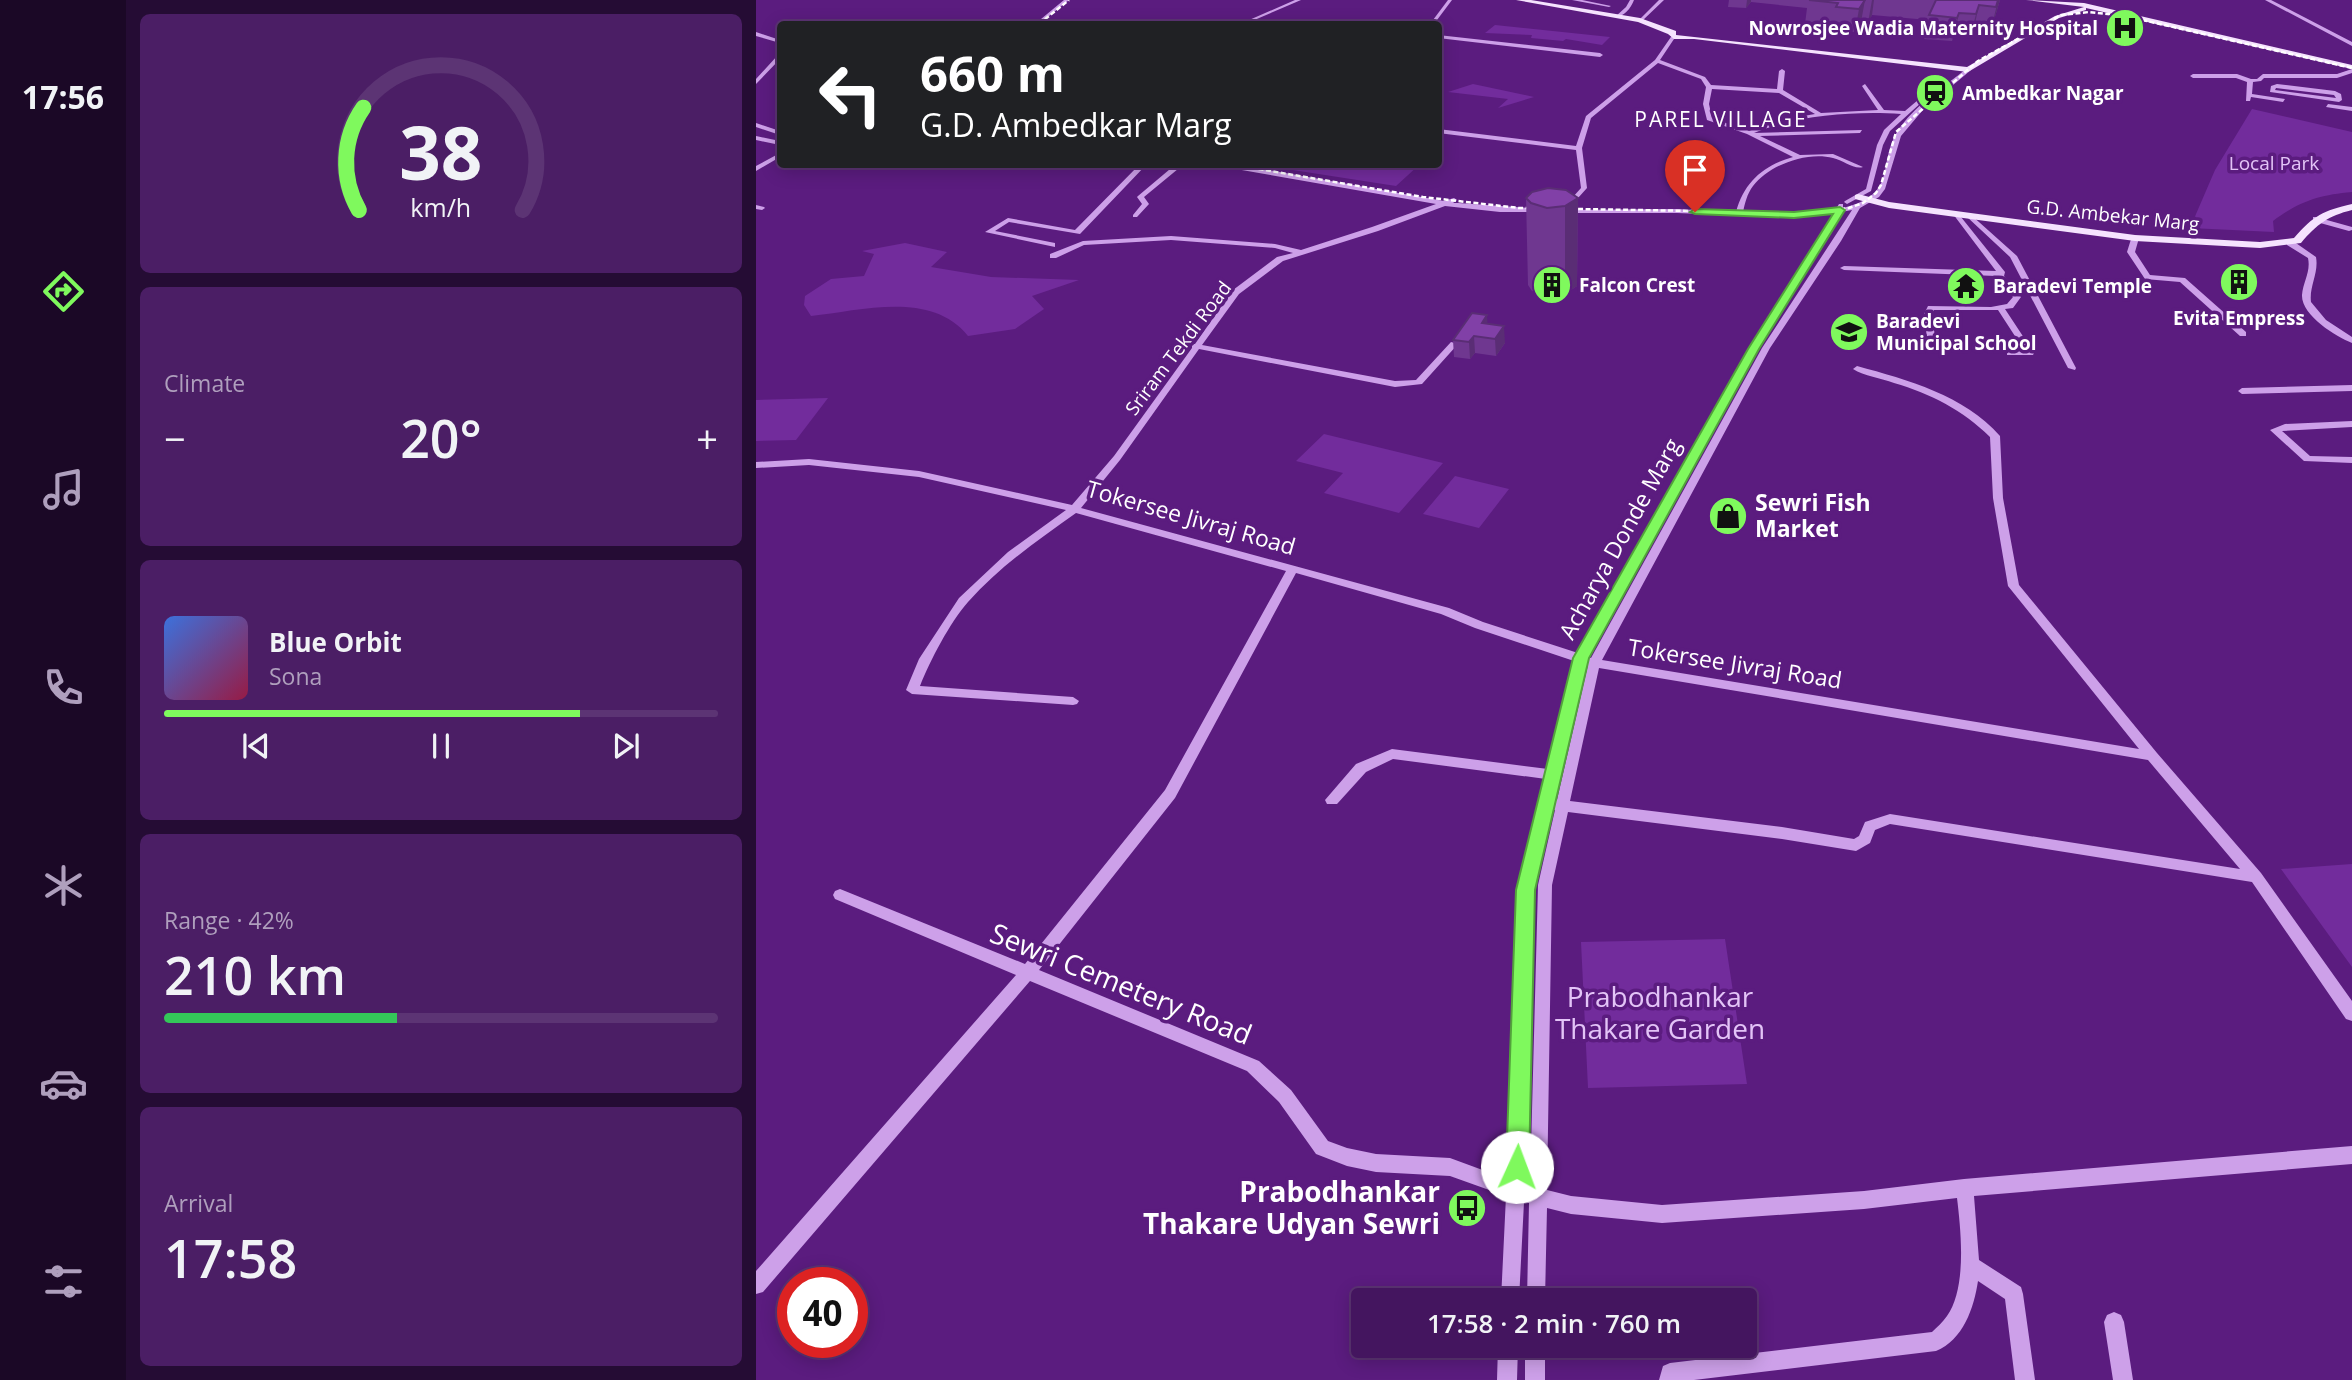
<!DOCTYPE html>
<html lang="en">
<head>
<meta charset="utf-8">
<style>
	:root { --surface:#44155f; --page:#4b1e65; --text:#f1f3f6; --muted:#af9fbd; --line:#5c3474; --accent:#7ff95d }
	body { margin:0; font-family:"Open Sans",sans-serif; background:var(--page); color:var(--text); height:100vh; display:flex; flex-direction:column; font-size:26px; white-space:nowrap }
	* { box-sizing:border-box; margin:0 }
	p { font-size:23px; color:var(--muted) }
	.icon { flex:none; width:38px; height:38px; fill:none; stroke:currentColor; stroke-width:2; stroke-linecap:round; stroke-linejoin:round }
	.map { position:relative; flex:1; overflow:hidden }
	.details { display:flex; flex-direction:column; gap:14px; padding:14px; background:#250c34; width:630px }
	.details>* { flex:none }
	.top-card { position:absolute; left:21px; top:21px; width:665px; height:147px; border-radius:7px; box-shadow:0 4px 18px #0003,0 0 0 2px var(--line); background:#202124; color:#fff; overflow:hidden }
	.speed { position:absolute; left:21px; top:1267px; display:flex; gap:14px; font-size:35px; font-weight:700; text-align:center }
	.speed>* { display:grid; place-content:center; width:91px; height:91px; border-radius:50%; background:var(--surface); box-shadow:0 4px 18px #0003,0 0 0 2px var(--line); line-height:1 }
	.speed .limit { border:10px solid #d22; background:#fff; color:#111 }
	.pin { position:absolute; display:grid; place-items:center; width:60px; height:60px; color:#fff; margin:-72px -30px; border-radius:50% 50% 50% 0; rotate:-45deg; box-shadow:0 0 7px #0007 }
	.pin .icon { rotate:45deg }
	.me { position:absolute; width:77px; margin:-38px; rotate:2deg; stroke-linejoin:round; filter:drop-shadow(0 0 5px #0008) }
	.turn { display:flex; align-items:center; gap:24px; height:147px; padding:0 28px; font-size:32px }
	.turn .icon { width:91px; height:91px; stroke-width:2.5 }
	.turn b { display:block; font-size:49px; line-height:60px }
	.big { font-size:52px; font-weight:600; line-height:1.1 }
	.details .widget { flex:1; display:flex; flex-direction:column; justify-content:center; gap:10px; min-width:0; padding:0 24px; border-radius:10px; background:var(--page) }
	.details .dial { align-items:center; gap:0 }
	.dial svg { height:182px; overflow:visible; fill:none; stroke:var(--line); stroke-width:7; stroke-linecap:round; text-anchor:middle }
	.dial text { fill:var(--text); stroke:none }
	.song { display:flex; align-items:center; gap:21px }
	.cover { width:84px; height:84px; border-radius:10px; background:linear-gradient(135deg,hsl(220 70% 55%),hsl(340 70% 35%)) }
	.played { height:7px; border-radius:4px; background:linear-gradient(90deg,var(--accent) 75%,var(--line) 75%) }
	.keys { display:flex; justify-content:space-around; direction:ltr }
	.heat { display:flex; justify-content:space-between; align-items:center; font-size:38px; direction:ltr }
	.charge { height:10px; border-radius:5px; background:linear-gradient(90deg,#34c759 42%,var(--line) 0) }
	.trip { position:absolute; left:595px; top:1288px; width:406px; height:70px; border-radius:7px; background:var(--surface); box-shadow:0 4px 18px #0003,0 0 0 2px var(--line); font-weight:600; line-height:70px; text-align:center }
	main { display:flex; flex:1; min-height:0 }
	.menu { display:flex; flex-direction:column; width:126px; justify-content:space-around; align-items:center; background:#1b0826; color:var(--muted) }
	.menu .icon { width:49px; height:49px }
	.menu .selected { color:var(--accent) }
	.menu b { font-size:32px; color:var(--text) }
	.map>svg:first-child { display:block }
	.green { fill:#722c9c }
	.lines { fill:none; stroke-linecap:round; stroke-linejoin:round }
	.minor { fill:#cda0e9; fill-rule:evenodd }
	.major { fill:#f5e3fe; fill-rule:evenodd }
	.rail { stroke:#fff; stroke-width:2.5; stroke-dasharray:5 2.5; stroke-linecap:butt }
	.wall { fill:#6f3790 }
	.shaded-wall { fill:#5a2d75 }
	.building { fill:#8140a7; stroke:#5a2d75; stroke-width:2 }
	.route { fill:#7ff95d; stroke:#53a23c; stroke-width:2 }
	.labels { text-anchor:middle; stroke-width:7; stroke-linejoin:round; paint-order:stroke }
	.far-poi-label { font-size:19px; font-weight:bold; fill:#fff; stroke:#5b1c7f; text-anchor:start }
	.far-park-label { font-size:19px; fill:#e3c4f7; stroke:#5b1c7f }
	.far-street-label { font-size:19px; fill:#fff; stroke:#5b1c7f }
	.far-neighbourhood-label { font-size:21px; letter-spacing:2px; fill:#fff; stroke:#5b1c7f }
	.poi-label { font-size:23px; font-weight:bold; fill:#fff; stroke:#5b1c7f; text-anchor:start }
	.street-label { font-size:23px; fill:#fff; stroke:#5b1c7f }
	.near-street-label { font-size:28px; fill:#fff; stroke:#5b1c7f }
	.near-park-label { font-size:28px; fill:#e3c4f7; stroke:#5b1c7f }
	.near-poi-label { font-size:28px; font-weight:bold; fill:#fff; stroke:#5b1c7f; text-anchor:end }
</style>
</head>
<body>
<main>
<nav class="menu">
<b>17:56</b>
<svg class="icon selected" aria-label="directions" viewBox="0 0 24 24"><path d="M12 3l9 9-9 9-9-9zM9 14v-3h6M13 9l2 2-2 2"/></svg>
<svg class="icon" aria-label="music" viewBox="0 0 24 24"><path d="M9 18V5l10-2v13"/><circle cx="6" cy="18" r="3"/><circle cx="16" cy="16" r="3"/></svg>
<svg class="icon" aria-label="phone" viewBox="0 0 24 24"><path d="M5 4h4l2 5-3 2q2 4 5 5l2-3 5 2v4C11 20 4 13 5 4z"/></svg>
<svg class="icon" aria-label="climate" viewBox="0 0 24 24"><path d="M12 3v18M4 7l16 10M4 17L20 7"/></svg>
<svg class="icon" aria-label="car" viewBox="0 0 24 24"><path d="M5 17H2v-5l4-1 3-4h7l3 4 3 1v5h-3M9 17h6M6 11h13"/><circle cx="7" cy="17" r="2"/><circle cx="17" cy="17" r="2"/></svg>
<svg class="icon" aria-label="filters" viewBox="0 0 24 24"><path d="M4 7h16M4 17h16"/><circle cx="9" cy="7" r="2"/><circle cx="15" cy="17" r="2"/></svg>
</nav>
<section class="details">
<div class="widget dial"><svg viewBox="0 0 100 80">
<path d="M14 69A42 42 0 1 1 86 69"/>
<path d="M14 69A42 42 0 0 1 16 24" stroke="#7ff95d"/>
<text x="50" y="56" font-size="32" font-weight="700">38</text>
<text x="50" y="72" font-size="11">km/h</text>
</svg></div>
<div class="widget"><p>Climate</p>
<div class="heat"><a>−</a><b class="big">20°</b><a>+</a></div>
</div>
<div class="widget">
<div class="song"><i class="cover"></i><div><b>Blue Orbit</b><p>Sona</p></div></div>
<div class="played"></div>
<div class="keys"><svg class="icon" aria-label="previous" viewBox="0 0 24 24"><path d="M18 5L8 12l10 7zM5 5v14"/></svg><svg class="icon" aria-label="pause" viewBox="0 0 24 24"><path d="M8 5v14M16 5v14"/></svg><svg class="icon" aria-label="next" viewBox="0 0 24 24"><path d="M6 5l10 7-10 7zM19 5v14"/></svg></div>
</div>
<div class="widget"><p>Range · 42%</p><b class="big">210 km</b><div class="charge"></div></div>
<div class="widget"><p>Arrival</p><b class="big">17:58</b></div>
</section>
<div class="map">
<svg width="1596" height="1380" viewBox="0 0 1596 1380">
	<rect width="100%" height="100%" fill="#5b1c7f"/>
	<path class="green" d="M739 25 854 37 846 45 810 39 807 41 775 38 776 35 729 33Z
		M717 84 778 97 742 108 752 99 692 92Z
		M1496 109 1596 132V192C1563 195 1544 201 1517 221L1518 232 1434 228 1459 170Z
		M505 165H663L640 186Z
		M149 243 191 252 175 267 235 277 323 280 276 296 288 309 259 329 212 336C175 290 105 311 55 316L48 305 49 296 75 279 108 276 118 254 106 251Z
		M72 398 40 440 0 441V400Z
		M568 434 687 463 643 513 568 493 587 473 540 461Z
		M699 476 753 489 723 528 667 514Z
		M1596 864V967L1525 869Z
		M969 939 991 1084 832 1088 825 942Z"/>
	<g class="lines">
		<path class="minor" d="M308 0H313L283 24H279Z
			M539 0H545L489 24H484Z
			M692 0H696L678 24H674Z
			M816 0H826L855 6 853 7Z
			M874 0H878C875 8 868 17 859 17L870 7Z
			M903 0H908L886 21H882Z
			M1509 0H1515L1596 42V46Z
			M150 19 168 21V24L150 21 117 24Z
			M0 32 24 40V43L0 36Z
			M917 34 920 36 904 60 949 77 955 85 1021 89 1023 71 1026 69 1029 71 1027 90 1065 113 1122 110 1106 86 1109 84 1128 110 1149 111 1162 100 1167 101 1134 131 1127 145 1115 191 1091 204 1088 202 1089 201 1110 189 1121 145 1128 130 1145 114C1099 111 1041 115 998 133L1106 130 1104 133 1004 136 1044 155 1077 154 1107 167C1098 170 1087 160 1077 158 1051 151 1013 165 997 186 991 194 989 203 987 212L1026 213 1080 209 1083 204H1087V208C1146 193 1118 163 1145 126 1162 103 1188 87 1210 69L1215 70 1166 111 1145 136 1129 189 1123 197 1104 208 1085 241 1014 348 846 660 1383 749 1252 586 1237 498 1234 437C1207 410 1175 394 1138 383 1125 378 1108 376 1097 369L1101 366C1152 380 1208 395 1244 436L1247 498 1263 585 1401 753 1505 873 1596 1001V1021L1590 1019 1496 882 1134 824 1119 830 1114 843 1100 851 1026 839 812 812 796 885 791 1190 815 1196 906 1205 1108 1191 1208 1179 1596 1146V1164L1218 1196 1223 1260 1265 1287 1267 1294 1279 1380H1259L1249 1299 1222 1281C1218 1308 1207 1340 1180 1351L938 1380H903L907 1366 914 1363 1176 1332C1181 1327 1187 1322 1191 1316 1211 1288 1205 1231 1201 1198L1108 1209 906 1223 815 1214 791 1208 789 1300H771L773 1203 768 1202 763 1300H745L750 1196 694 1176 620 1172 591 1166 560 1154 523 1102 491 1071 274 981 7 1292 0 1294V1271L260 975 79 899 77 895 79 891 84 889 89 891 269 964 409 790 530 571 320 513C282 540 243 567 212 602 193 624 175 659 164 686L317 697 323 701 321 704 317 705 156 694 150 690 163 659 203 598 252 552 310 510 163 477 53 465 0 468V462L53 459 163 471 316 505 358 456 436 348V344H439L477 290 521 257 537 253 519 248 415 240 328 245 300 258H294V254L327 241 415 236 519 244 545 250 616 227 680 204 451 164 496 167 688 201 698 198 701 200 697 203H702L786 209 788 210V212H744L689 206 622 231 527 261 483 294 446 345 639 381 660 380 695 342 702 344 666 384 639 387 443 349 364 460 325 508 693 608 727 622 822 653 994 349 1068 232 1077 213 1026 217 921 213H806L804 212 808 210 921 209 980 212C988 182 1008 165 1037 157L991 134 951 120 947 104 950 87 945 79 902 63 835 118 826 148 831 188 813 208 808 207 825 188 820 150 682 133V129L820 146 830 116 899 60ZM956 89 1023 93 1059 114 1024 120 993 131 956 118 953 104ZM1096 210 1006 348 835 658 832 657 1002 349 1076 232 1085 212ZM540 573 685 614 719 628 818 661 792 769 636 749 600 764 569 800 571 804H581L610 772 637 759 790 779 763 890 751 1179 694 1158 620 1154 591 1148 572 1141 535 1090 503 1061 283 970 419 798ZM829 664 832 665 801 800 798 801ZM843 668 1392 760 1484 869 1134 814 1109 822 1103 836 1098 839 1026 827 814 801ZM796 809 799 810 782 885 774 1186 769 1184 777 890Z
			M682 35 844 53 847 55 844 57 682 38Z
			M22 55H24V59L0 84V79Z
			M1596 69V73L1581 78H1508L1505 81 1497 82 1496 94 1529 99 1527 102 1495 97 1494 101H1490L1491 82 1480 78H1437L1434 76 1437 74H1481L1495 79H1501L1507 74H1581Z
			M1521 84 1579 91 1585 94 1586 100 1583 102 1514 92 1515 86ZM1520 88 1578 95 1580 98 1519 90Z
			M1572 104 1596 107V111L1570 107Z
			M0 123 24 131V135L0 127Z
			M0 136 24 141V145L0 140Z
			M24 153V157L0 171V166Z
			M384 164H391L324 234 253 222 239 231 299 243V247L229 232 252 218 319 230Z
			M420 164H428L388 197 393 204 381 217H377V215L386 204 381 197 382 196Z
			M0 205 8 207 9 208 6 210 0 209Z
			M1197 212H1201L1249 272 1248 276 1265 297 1257 308 1249 309 1278 353 1277 355H1251V351L1268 350 1242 310H1178L1175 316 1179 335 1188 340 1184 343 1171 336 1167 316 1172 306 1235 307 1251 304 1257 297 1240 276 1088 270 1084 268 1088 266 1240 271 1197 214Z
			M1210 214H1214L1261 256 1320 368 1319 370 1312 368 1254 257 1210 216Z
			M1560 217 1596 227V230L1593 231 1557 221V217Z
			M1376 236 1383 238 1379 252 1394 275 1429 278 1490 332V336H1484L1424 282 1389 279 1371 252Z
			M1531 241H1537L1560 257C1563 273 1553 286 1555 302L1570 320 1596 337V343C1580 337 1545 315 1546 295 1547 282 1555 272 1552 258L1531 245Z
			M1596 385V391L1486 394 1482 391 1486 388Z
			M1596 421V427L1526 431 1554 456 1596 457V463L1548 461 1514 430 1529 424Z
			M1358 1312 1365 1315 1368 1322 1377 1380H1357L1348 1322 1351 1315Z
			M742 1346H762L761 1380H741Z
			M769 1346H789V1380H769Z"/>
		<path class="major" d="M760 0H775L884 18 920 31V35L1211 67 1299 16 1328 7 1270 0 1328 3 1596 65V69L1330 8V10L1303 18 1212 72 938 39H918L912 34 882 22Z
			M1102 194 1133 202 1379 235 1504 242 1538 238C1558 215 1567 211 1596 204V210C1572 216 1561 224 1545 243L1504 248 1379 241 1133 208 1099 199V195Z"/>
		<path class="rail" d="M283 24 313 0
			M473 164 667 197 763 208 1057 213 1093 208 1107 203 1120 193 1125 185 1140 132 1222 61 1305 15 1333 12 1369 16 1596 68"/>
	</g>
	<path class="wall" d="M973 0H1244L1235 30 1218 28 1214 38 1198 36 1196 41 1168 39 1172 20 1116 15 1112 23 1105 22 1099 32 1076 30V26L1049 24 1051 8 995 2 990 8 972 7Z
		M770 198H822L821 286 809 294 791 296 776 291 772 285Z
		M732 324 749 343 740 356 719 353 714 359 698 357 697 340Z"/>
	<path class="shaded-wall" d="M991 0H995V2L990 8Z
		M1109 0 1105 22 1099 32 1103 9Z
		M1116 0H1118L1116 15 1112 23Z
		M1242 0H1244L1235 30Z
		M1223 5 1218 28 1214 38 1220 14Z
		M1203 13 1198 36 1196 41 1201 18Z
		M822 198 821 286 809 294V206Z
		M731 315 732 332 726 323Z
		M748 326 749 343 740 356 739 339Z
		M718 336 719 353 714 359 713 342Z"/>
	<path class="building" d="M1053 0H1109L1103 9 1080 7 1082 3Z
		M1180 0H1242L1240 7 1223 5 1220 14 1203 13 1201 18 1173 15Z
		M792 188 810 190 822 198 809 206 791 208 775 203 770 198 776 192Z
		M716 313 731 315 726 323 748 326 739 339 718 336 713 342 697 340Z"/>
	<path class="route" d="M1084 207 1089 210 1003 349 833 658 779 890 773 1167 769 1175 761 1178 753 1175 750 1167 760 890 817 658 992 349 1077 214 1038 218 939 214 934 212 939 209 1038 212Z"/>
	<defs>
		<g id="hospital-disc" transform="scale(2.0125)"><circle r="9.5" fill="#7ff95d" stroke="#5b1c7f"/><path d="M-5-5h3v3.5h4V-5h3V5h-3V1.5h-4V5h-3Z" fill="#111"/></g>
		<g id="station-disc" transform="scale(2.0125)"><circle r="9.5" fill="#7ff95d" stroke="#5b1c7f"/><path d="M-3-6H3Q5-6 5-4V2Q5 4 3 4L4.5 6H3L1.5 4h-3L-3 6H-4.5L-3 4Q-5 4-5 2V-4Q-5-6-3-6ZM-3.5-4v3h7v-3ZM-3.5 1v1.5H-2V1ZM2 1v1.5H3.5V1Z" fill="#111"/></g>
		<g id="building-disc" transform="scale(2.0125)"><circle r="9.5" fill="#7ff95d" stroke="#5b1c7f"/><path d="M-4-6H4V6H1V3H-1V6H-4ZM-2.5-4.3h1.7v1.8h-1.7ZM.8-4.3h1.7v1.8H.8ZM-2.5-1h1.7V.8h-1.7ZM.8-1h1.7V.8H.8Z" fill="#111"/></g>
		<g id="temple-disc" transform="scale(2.0125)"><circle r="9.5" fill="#7ff95d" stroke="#5b1c7f"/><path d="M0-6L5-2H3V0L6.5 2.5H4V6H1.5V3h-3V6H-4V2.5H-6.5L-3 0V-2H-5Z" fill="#111"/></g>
		<g id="school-disc" transform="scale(2.0125)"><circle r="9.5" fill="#7ff95d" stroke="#5b1c7f"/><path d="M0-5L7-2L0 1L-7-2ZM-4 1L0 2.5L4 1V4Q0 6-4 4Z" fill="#111"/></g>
		<g id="shop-disc" transform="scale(2.0125)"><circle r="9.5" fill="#7ff95d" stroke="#5b1c7f"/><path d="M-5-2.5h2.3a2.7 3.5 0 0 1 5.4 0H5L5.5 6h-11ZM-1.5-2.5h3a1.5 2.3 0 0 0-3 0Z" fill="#111"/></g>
		<g id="bus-disc" transform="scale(2.0125)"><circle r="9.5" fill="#7ff95d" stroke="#5b1c7f"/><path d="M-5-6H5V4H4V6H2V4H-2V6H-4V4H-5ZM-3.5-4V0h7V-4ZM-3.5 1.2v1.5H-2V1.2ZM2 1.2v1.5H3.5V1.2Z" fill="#111"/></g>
	</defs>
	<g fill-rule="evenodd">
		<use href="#hospital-disc" x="1369" y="28"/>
		<use href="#station-disc" x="1179" y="93"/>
		<use href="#building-disc" x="1483" y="282"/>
		<use href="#building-disc" x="796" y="285"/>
		<use href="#temple-disc" x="1210" y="286"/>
		<use href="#school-disc" x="1093" y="332"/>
		<use href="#shop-disc" x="972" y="516"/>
		<use href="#bus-disc" x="711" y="1208"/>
	</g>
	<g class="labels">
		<g class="far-poi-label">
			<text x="1342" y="35" text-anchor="end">Nowrosjee Wadia Maternity Hospital</text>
			<text x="1206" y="100">Ambedkar Nagar</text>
			<text x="823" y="292">Falcon Crest</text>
			<text x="1237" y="293">Baradevi Temple</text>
			<text x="1483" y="325" text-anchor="middle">Evita Empress</text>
			<text x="1120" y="328">Baradevi<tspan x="1120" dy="22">Municipal School</tspan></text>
		</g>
		<g class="far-park-label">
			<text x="1518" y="170">Local Park</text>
		</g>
		<g class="far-street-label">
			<text transform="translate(1357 215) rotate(6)" y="7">G.D. Ambekar Marg</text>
			<text transform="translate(422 348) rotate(-53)" y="7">Sriram Tekdi Road</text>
		</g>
		<g class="far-neighbourhood-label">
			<text x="965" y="127">PAREL VILLAGE</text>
		</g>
		<g class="poi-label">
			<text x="999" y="511">Sewri Fish<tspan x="999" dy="26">Market</tspan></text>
		</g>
		<g class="street-label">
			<text transform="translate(435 518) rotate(16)" y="8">Tokersee Jivraj Road</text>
			<text transform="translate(864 539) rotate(-61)" y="8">Acharya Donde Marg</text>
			<text transform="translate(979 664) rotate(9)" y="8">Tokersee Jivraj Road</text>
		</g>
		<g class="near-street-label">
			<text transform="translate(365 984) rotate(22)" y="10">Sewri Cemetery Road</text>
		</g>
		<g class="near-park-label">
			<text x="904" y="1007">Prabodhankar<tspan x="904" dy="32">Thakare Garden</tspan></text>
		</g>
		<g class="near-poi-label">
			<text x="684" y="1202">Prabodhankar<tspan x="684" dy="32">Thakare Udyan Sewri</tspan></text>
		</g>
	</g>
</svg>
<div class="speed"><div class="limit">40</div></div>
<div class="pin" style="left:939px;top:212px;background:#d93025"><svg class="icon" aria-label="arrive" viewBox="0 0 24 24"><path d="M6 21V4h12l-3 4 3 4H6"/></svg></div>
<svg class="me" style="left:761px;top:1167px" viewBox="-20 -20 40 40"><circle r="19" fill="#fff"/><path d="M0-13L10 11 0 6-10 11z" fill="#7ff95d"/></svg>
<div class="trip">17:58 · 2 min · 760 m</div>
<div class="top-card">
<div class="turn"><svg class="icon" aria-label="left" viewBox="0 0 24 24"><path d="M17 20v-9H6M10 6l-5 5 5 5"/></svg><div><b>660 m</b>G.D. Ambedkar Marg</div></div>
</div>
</div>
</main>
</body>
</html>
